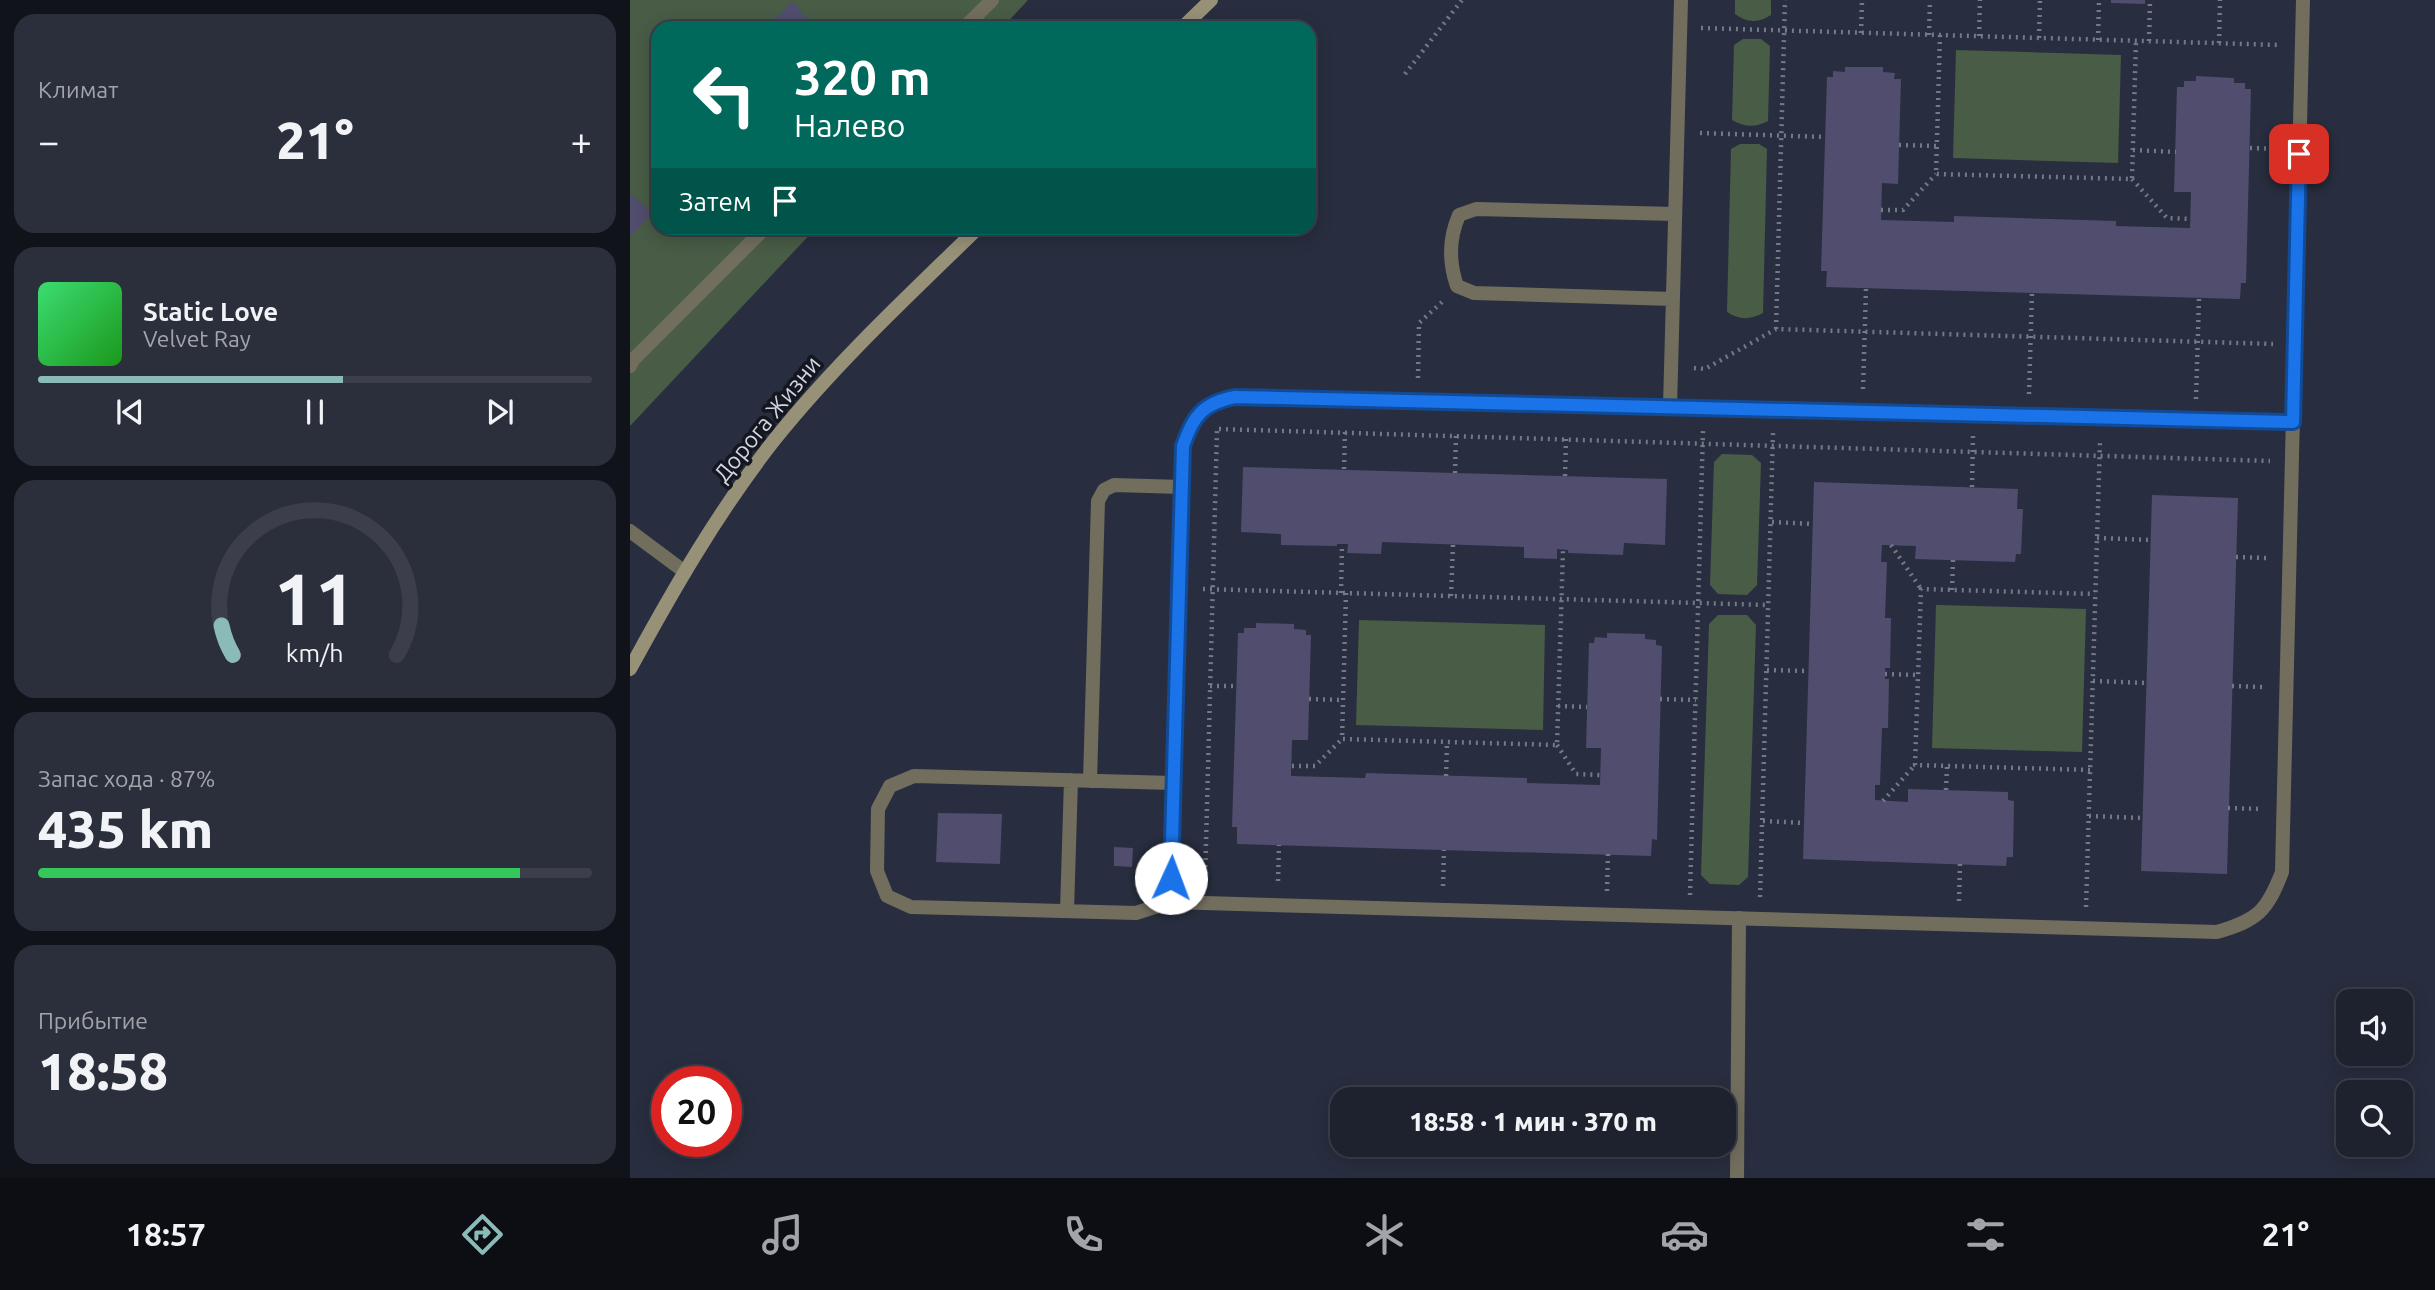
<!DOCTYPE html>
<html lang="ru">
<head>
<meta charset="utf-8">
<style>
	:root { --surface:#1e222f; --page:#2b2f3b; --text:#f1f3f6; --muted:#a1a4aa; --line:#3c3f4b; --accent:#8bbbb9 }
	body { margin:0; font-family:Ubuntu,sans-serif; background:var(--page); color:var(--text); height:100vh; display:flex; flex-direction:column; font-size:26px; white-space:nowrap }
	* { box-sizing:border-box; margin:0 }
	p { font-size:23px; color:var(--muted) }
	.icon { flex:none; width:38px; height:38px; fill:none; stroke:currentColor; stroke-width:2; stroke-linecap:round; stroke-linejoin:round }
	.map { position:relative; flex:1; overflow:hidden }
	.sheet { display:flex; flex-direction:column; gap:14px; padding:14px; background:#10131a; width:630px }
	.sheet>* { flex:none }
	.hud { position:absolute; left:21px; top:21px; width:665px; height:214px; border-radius:21px; box-shadow:0 4px 18px #0003,0 0 0 2px var(--line); background:#00695c; color:#fff; overflow:hidden }
	.buttons { position:absolute; left:1706px; top:989px; display:grid; gap:14px }
	.buttons a { display:grid; place-items:center; width:77px; height:77px; border-radius:14px; background:var(--surface); box-shadow:0 4px 18px #0003,0 0 0 2px var(--line); font-size:35px }
	.speed { position:absolute; left:21px; top:1066px; display:flex; gap:14px; font-size:35px; font-weight:700; text-align:center }
	.speed>* { display:grid; place-content:center; width:91px; height:91px; border-radius:50%; background:var(--surface); box-shadow:0 4px 18px #0003,0 0 0 2px var(--line); line-height:1 }
	.speed .limit { border:10px solid #d22; background:#fff; color:#111 }
	.pin { position:absolute; display:grid; place-items:center; width:60px; height:60px; color:#fff; margin:-30px; border-radius:14px; box-shadow:0 4px 10px #0006 }
	.me { position:absolute; width:77px; margin:-38px; rotate:2deg; stroke-linejoin:round; filter:drop-shadow(0 0 5px #0008) }
	.turn { display:flex; align-items:center; gap:24px; height:147px; padding:0 28px; font-size:32px }
	.turn .icon { width:91px; height:91px; stroke-width:2.5 }
	.turn b { display:block; font-size:49px; line-height:60px }
	.then { display:flex; align-items:center; height:66px; padding:0 28px; background:#0003; gap:14px; font-size:26px }
	.big { font-size:52px; font-weight:800; line-height:1.1 }
	.sheet .card { flex:1; display:flex; flex-direction:column; justify-content:center; gap:10px; min-width:0; padding:0 24px; border-radius:21px; background:var(--page) }
	.sheet .dial { align-items:center; gap:0 }
	.dial svg { height:182px; overflow:visible; fill:none; stroke:var(--line); stroke-width:7; stroke-linecap:round; text-anchor:middle }
	.dial text { fill:var(--text); stroke:none }
	.song { display:flex; align-items:center; gap:21px }
	.cover { width:84px; height:84px; border-radius:10px; background:linear-gradient(135deg,hsl(140 70% 55%),hsl(120 70% 35%)) }
	.played { height:7px; border-radius:4px; background:linear-gradient(90deg,var(--accent) 55%,var(--line) 55%) }
	.keys { display:flex; justify-content:space-around; direction:ltr }
	.heat { display:flex; justify-content:space-between; align-items:center; font-size:38px; direction:ltr }
	.charge { height:10px; border-radius:5px; background:linear-gradient(90deg,#34c759 87%,var(--line) 0) }
	.trip { position:absolute; left:700px; top:1087px; width:406px; height:70px; border-radius:21px; background:var(--surface); box-shadow:0 4px 18px #0003,0 0 0 2px var(--line); font-weight:800; line-height:70px; text-align:center }
	.menu { display:flex; height:112px; justify-content:space-around; align-items:center; background:#0c0e13; color:var(--muted) }
	.menu .icon { width:49px; height:49px }
	.menu .selected { color:var(--accent) }
	.menu b { font-size:32px; color:var(--text) }
	main { display:flex; flex:1; min-height:0 }
	.map>svg:first-child { display:block }
	.green { fill:#485c46 }
	.building { fill:#514d6e }
	.lines { fill:none; stroke-linecap:round; stroke-linejoin:round }
	.path { stroke:#747987; stroke-width:4.5; stroke-dasharray:2 5; stroke-linecap:butt }
	.service { stroke:#726e5e; stroke-width:14 }
	.minor { stroke:#726e5e; stroke-width:14 }
	.secondary { stroke:#979178; stroke-width:14 }
	.route-casing { stroke:#114b97; stroke-width:18 }
	.route { stroke:#1a73e8; stroke-width:12 }
	.labels { text-anchor:middle; stroke-width:7; stroke-linejoin:round; paint-order:stroke }
	.street-label { font-size:23px; fill:#d1d5e0; stroke:#14171f }
</style>
</head>
<body>
<main>
<section class="sheet">
<div class="card"><p>Климат</p>
<div class="heat"><a>−</a><b class="big">21°</b><a>+</a></div>
</div>
<div class="card">
<div class="song"><i class="cover"></i><div><b>Static Love</b><p>Velvet Ray</p></div></div>
<div class="played"></div>
<div class="keys"><svg class="icon" aria-label="previous" viewBox="0 0 24 24"><path d="M18 5L8 12l10 7zM5 5v14"/></svg><svg class="icon" aria-label="pause" viewBox="0 0 24 24"><path d="M8 5v14M16 5v14"/></svg><svg class="icon" aria-label="next" viewBox="0 0 24 24"><path d="M6 5l10 7-10 7zM19 5v14"/></svg></div>
</div>
<div class="card dial"><svg viewBox="0 0 100 80">
<path d="M14 69A42 42 0 1 1 86 69"/>
<path d="M14 69A42 42 0 0 1 9 56" stroke="#8bbbb9"/>
<text x="50" y="56" font-size="32" font-weight="700">11</text>
<text x="50" y="72" font-size="11">km/h</text>
</svg></div>
<div class="card"><p>Запас хода · 87%</p><b class="big">435 km</b><div class="charge"></div></div>
<div class="card"><p>Прибытие</p><b class="big">18:58</b></div>
</section>
<div class="map">
<svg width="1805" height="1178" viewBox="0 0 1805 1178">
	<rect width="100%" height="100%" fill="#282e3f"/>
	<path class="green" d="M0 0H398L372 28H28V228H186L0 426Z
		M1105 0H1141V15C1129 23 1117 23 1105 14Z
		M1113 39H1131L1140 46 1138 121C1126 128 1114 127 1102 120L1104 45Z
		M1326 50 1491 55 1488 163 1323 158Z
		M1110 144H1129L1137 149 1133 313C1120 320 1109 320 1097 312L1101 149Z
		M1092 454 1122 455 1131 463 1127 585 1117 595 1088 594 1080 585 1084 462Z
		M1306 605 1456 609 1452 752 1302 748Z
		M1088 615H1117L1126 625 1118 877 1109 885 1080 884 1071 875 1079 624Z
		M729 620 915 625 913 730 726 725Z"/>
	<path class="building" d="M1481 0H1515V4L1481 3Z
		M163 2 181 23 175 28H142L138 24Z
		M1215 67H1253V72L1265 73 1264 79H1271L1268 184 1252 183 1251 220 1324 222V216L1486 221V226L1560 228 1561 192H1544L1547 87H1554V81H1566V76L1604 78V83H1615V89H1621L1616 283H1611L1610 299 1196 287 1197 271H1191L1197 77H1203V71L1215 72Z
		M28 171V187L20 179Z
		M0 193 22 213 0 236Z
		M613 467 1037 479 1035 545 994 543 993 555 938 553V550L927 549V559L894 558V547L752 542 751 554 717 553 718 544H707V546L651 545V534L611 532Z
		M1184 482 1388 489 1387 509H1393L1391 554H1386L1385 562 1285 559 1286 546 1252 545 1251 562H1257L1255 618H1261L1260 668H1255V679H1259L1258 728H1252L1250 785H1245V800L1278 802V789L1378 792V800L1384 801 1383 857H1377L1376 866 1173 859Z
		M1522 495 1608 498 1597 874 1511 871Z
		M626 623 664 624V629L676 630V635H681L678 740H662L661 776 735 778 736 773 897 778V783L970 785 971 748H956L959 643H964L965 637 977 638V633L1015 634V639L1026 640V645L1032 646 1027 840 1022 839 1021 856 607 844V827H602L608 633H614V628H626Z
		M308 813 372 814 370 864 306 862Z
		M484 847 503 848 502 867 484 866Z"/>
	<g class="lines">
		<path class="path" d="M1071 28 1650 45
			M1231 33 1232 0
			M1299 35 1300 0
			M1310 35 1306 174 1502 179 1506 41
			M1349 36 1350 0
			M1409 38 1410 0
			M1468 40 1469 0
			M1519 41 1520 0
			M1589 43 1590 0
			M775 74 832 0
			M1070 133 1195 137
			M1269 145 1307 146
			M1620 148 1647 149
			M1503 150 1546 152
			M1502 179 1537 218 1560 219
			M1251 210H1273L1306 174
			M1146 329 1155 0
			M1064 368 1075 369 1146 329 1643 344
			M788 378 789 323 812 302
			M1233 389 1236 288
			M1399 394 1402 293
			M1566 399 1569 298
			M589 429 1640 461
			M714 469 715 432
			M825 473 826 436
			M935 476 936 439
			M1342 487 1343 436
			M1142 522 1183 524
			M1467 538 1520 540
			M1261 545 1291 589
			M1606 557 1636 558
			M573 589 1139 605
			M1322 590 1323 560
			M711 593 712 544
			M716 593 712 739 927 745 933 550
			M821 596 823 544
			M1137 670 1178 671
			M1255 674 1288 675
			M1463 681 1516 683
			M580 686H606
			M1602 686 1633 687
			M679 699 713 700
			M1030 699 1066 700
			M928 706 957 707
			M927 745 946 774 970 775
			M662 766H685L712 739
			M1460 770 1285 765 1291 589 1465 594
			M816 776 817 742
			M1316 790 1317 766
			M1253 801 1285 765
			M1598 808 1632 809
			M1459 816 1512 818
			M1133 821 1174 823
			M575 881 587 431
			M648 881 649 845
			M813 886 814 850
			M977 891 978 854
			M1060 895 1073 431
			M1130 897 1143 433
			M1329 901 1330 864
			M1456 907 1470 440"/>
		<path class="service" d="M1043 299 844 293 827 286C819 263 819 238 829 215L846 209 1045 214
			M1040 407 1051 0
			M460 781 468 501 474 490 484 485 552 487
			M543 783 284 776 260 786 248 809 247 871 257 896 281 907 506 913 540 902 574 903 1587 932C1628 920 1637 911 1652 872L1673 0
			M540 902 553 446C563 416 573 403 605 397L1663 422
			M437 911 441 780"/>
		<path class="minor" d="M334 28 362 0
			M0 366 3 360 135 228
			M0 531 55 572
			M1107 1178 1109 918"/>
		<path class="secondary" d="M552 28 581 0
			M0 669C43 590 89 510 145 439 206 363 278 296 348 228"/>
	</g>
	<g class="lines">
		<g class="route-casing">
			<path id="route" d="M541 878 553 446C563 416 573 403 605 397L1663 422 1669 154"/>
		</g>
		<use href="#route" class="route"/>
	</g>
	<g class="labels">
		<g class="street-label">
			<text transform="translate(137 419) rotate(-51)" y="8">Дорога Жизни</text>
		</g>
	</g>
</svg>
<div class="buttons">
<a><svg class="icon" aria-label="sound" viewBox="0 0 24 24"><path d="M4 9h4l5-4v14l-5-4H4zM17 9q2 3 0 6"/></svg></a>
<a><svg class="icon" aria-label="search" viewBox="0 0 24 24"><circle cx="10" cy="10" r="6"/><path d="M15 15l6 6"/></svg></a>
</div>
<div class="speed"><div class="limit">20</div></div>
<div class="pin" style="left:1669px;top:154px;background:#d93025"><svg class="icon" aria-label="arrive" viewBox="0 0 24 24"><path d="M6 21V4h12l-3 4 3 4H6"/></svg></div>
<svg class="me" style="left:541px;top:878px" viewBox="-20 -20 40 40"><circle r="19" fill="#fff"/><path d="M0-13L10 11 0 6-10 11z" fill="#1a73e8"/></svg>
<div class="trip">18:58 · 1 мин · 370 m</div>
<div class="hud">
<div class="turn"><svg class="icon" aria-label="left" viewBox="0 0 24 24"><path d="M17 20v-9H6M10 6l-5 5 5 5"/></svg><div><b>320 m</b>Налево</div></div>
<div class="then">Затем<svg class="icon" aria-label="arrive" viewBox="0 0 24 24"><path d="M6 21V4h12l-3 4 3 4H6"/></svg></div>
</div>
</div>
</main>
<nav class="menu">
<b>18:57</b>
<svg class="icon selected" aria-label="directions" viewBox="0 0 24 24"><path d="M12 3l9 9-9 9-9-9zM9 14v-3h6M13 9l2 2-2 2"/></svg>
<svg class="icon" aria-label="music" viewBox="0 0 24 24"><path d="M9 18V5l10-2v13"/><circle cx="6" cy="18" r="3"/><circle cx="16" cy="16" r="3"/></svg>
<svg class="icon" aria-label="phone" viewBox="0 0 24 24"><path d="M5 4h4l2 5-3 2q2 4 5 5l2-3 5 2v4C11 20 4 13 5 4z"/></svg>
<svg class="icon" aria-label="climate" viewBox="0 0 24 24"><path d="M12 3v18M4 7l16 10M4 17L20 7"/></svg>
<svg class="icon" aria-label="car" viewBox="0 0 24 24"><path d="M5 17H2v-5l4-1 3-4h7l3 4 3 1v5h-3M9 17h6M6 11h13"/><circle cx="7" cy="17" r="2"/><circle cx="17" cy="17" r="2"/></svg>
<svg class="icon" aria-label="filters" viewBox="0 0 24 24"><path d="M4 7h16M4 17h16"/><circle cx="9" cy="7" r="2"/><circle cx="15" cy="17" r="2"/></svg>
<b>21°</b>
</nav>
</body>
</html>
